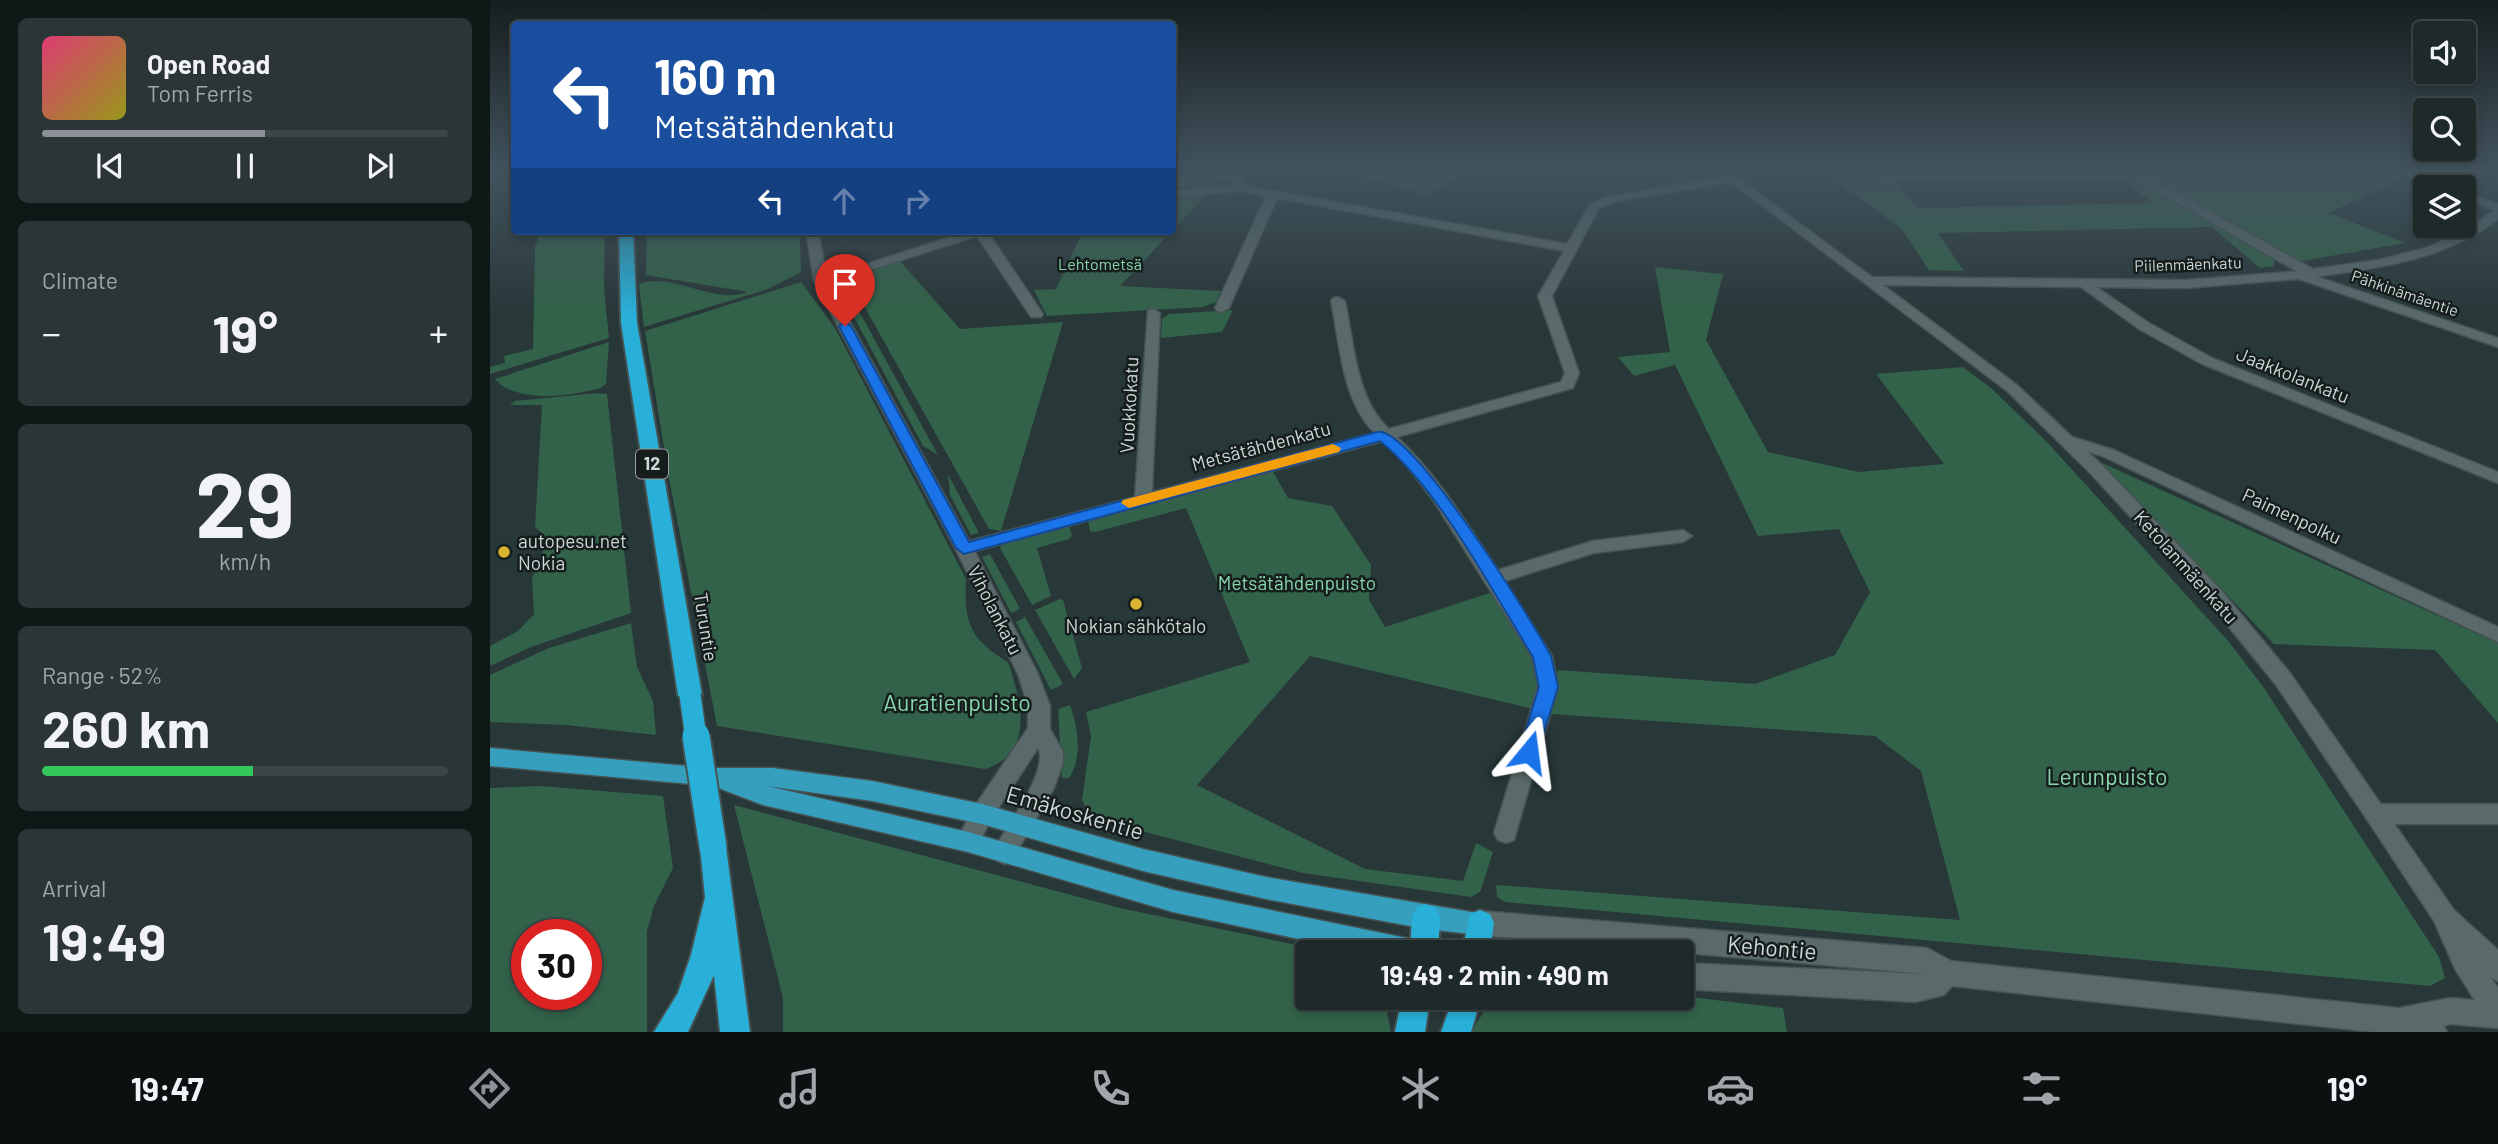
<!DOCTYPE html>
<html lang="en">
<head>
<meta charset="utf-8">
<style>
	:root { --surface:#1e292a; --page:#2b3536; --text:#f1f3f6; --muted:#a1a6a8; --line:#3c4547; --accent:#8c9099 }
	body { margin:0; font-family:Barlow,sans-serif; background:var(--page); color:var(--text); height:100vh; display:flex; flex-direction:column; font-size:26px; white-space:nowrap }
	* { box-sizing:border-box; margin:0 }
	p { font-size:23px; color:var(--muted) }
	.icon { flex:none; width:38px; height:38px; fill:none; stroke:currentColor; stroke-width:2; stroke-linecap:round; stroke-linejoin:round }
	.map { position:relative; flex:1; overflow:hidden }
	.side { display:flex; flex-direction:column; gap:18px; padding:18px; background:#101717; width:490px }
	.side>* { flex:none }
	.top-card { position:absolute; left:21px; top:21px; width:665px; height:214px; border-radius:7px; box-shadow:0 4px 10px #0003,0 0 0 2px var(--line); background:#1a4fa0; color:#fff; overflow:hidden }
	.fabs { position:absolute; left:1923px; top:21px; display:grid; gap:14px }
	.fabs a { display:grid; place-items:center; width:63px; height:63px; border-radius:7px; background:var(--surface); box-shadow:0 4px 10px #0003,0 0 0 2px var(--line); font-size:35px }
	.speed { position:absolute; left:21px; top:919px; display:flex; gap:14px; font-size:35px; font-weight:700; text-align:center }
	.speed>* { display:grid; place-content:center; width:91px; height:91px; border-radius:50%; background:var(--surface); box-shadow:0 4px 10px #0003,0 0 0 2px var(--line); line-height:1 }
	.speed .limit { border:10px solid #d22; background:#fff; color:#111 }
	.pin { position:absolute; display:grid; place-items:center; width:60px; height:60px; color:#fff; margin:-72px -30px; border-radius:50% 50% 50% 0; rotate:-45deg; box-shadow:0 0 7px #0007 }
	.pin .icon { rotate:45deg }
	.me { position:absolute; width:77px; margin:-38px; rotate:16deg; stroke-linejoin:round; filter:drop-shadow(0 0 5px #0008) }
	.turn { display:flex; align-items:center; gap:24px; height:147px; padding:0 28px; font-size:32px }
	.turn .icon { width:91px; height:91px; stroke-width:2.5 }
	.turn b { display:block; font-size:49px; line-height:60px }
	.lanes { display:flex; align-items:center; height:66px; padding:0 28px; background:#0003; justify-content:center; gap:35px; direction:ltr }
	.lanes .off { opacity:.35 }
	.big { font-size:52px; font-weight:700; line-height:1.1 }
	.side .widget { flex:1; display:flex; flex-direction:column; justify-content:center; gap:10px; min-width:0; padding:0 24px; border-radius:10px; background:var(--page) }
	.side .dial { align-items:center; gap:0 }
	.dial b { font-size:91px; line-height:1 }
	.song { display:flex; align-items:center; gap:21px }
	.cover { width:84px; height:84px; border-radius:10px; background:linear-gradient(135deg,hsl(340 70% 55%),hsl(60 70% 35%)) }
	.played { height:7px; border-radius:4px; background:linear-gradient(90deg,var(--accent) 55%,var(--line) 55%) }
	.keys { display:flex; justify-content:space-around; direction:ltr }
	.heat { display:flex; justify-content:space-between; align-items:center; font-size:38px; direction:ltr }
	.charge { height:10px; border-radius:5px; background:linear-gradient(90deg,#34c759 52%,var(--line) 0) }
	.trip { position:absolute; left:805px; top:940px; width:399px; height:70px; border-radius:7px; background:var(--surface); box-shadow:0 4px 10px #0003,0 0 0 2px var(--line); font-weight:700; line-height:70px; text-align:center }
	.tab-bar { display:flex; height:112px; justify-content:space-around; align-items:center; background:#0c1011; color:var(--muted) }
	.tab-bar .icon { width:49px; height:49px }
	.tab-bar .current { color:var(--accent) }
	.tab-bar b { font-size:32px; color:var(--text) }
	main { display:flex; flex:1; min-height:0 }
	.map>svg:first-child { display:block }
	.green { fill:#326249; fill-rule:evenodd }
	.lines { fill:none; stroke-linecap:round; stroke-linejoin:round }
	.minor-casing { stroke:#455253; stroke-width:3 }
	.tertiary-casing { stroke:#455253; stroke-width:3 }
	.secondary-casing { stroke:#455253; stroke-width:3 }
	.primary-casing { stroke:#455253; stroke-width:3 }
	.trunk-casing { stroke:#455253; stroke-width:4 }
	.minor { fill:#5a6a6b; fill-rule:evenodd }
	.tertiary { fill:#5a6a6b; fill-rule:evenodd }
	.secondary { fill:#5a6a6b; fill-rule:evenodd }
	.primary { fill:#359fbd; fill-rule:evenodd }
	.trunk { fill:#29b0d8; fill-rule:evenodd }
	.trunk-bridge-far1-casing { stroke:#455253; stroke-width:24; stroke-linecap:butt }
	.trunk-bridge-casing { stroke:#455253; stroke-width:31; stroke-linecap:butt }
	.trunk-bridge-far1 { stroke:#29b0d8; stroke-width:21 }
	.trunk-bridge { stroke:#29b0d8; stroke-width:27 }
	.route { fill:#1a73e8; stroke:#114b97; stroke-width:2 }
	.slow { fill:#f59e0b }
	.poi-dot { fill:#d7b434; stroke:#161d1d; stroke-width:2.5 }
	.labels { text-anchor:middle; stroke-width:5; stroke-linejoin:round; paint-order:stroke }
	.far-park-label { font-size:16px; fill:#87d7ab; stroke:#161d1d }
	.far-street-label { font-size:16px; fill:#ced7d7; stroke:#161d1d }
	.shield { fill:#161d1d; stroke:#979f9f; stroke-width:2 }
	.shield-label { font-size:18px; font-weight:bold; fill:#ced7d7 }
	.street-label { font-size:19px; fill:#ced7d7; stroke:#161d1d }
	.poi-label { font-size:19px; fill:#ced7d7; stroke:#161d1d; text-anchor:start }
	.park-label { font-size:19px; fill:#87d7ab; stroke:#161d1d }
	.near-park-label { font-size:23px; fill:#87d7ab; stroke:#161d1d }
	.near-street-label { font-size:23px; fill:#ced7d7; stroke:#161d1d }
</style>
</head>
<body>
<main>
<section class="side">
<div class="widget">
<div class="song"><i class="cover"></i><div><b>Open Road</b><p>Tom Ferris</p></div></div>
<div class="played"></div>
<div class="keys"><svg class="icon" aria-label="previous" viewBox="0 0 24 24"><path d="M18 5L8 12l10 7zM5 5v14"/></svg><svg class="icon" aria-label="pause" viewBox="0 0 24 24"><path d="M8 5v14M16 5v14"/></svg><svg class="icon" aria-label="next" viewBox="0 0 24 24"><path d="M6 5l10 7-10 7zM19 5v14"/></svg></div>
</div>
<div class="widget"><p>Climate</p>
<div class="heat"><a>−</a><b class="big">19°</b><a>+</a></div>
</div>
<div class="widget dial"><b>29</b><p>km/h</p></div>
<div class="widget"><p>Range · 52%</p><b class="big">260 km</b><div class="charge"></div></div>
<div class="widget"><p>Arrival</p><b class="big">19:49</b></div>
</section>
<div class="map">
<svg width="2008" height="1032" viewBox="0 0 2008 1032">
	<rect width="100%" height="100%" fill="#283738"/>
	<path class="green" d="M694 169H742L745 180 683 188V178L699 174Z
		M848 169H923L965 177 939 196Z
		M1329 169H1377L1382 179H1403L1428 208 1662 203 1630 176H1636L1682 199 1784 260V266L1770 268 1722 227 1448 233 1474 271 1439 270 1411 228Z
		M1654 169H1899L1914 177 1839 213 1915 243 1807 262 1655 177 1651 174Z
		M716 194 683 230V197Z
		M51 231H115L114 289 119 338 0 374V367L15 363 14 356 43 349 45 247Z
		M157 231H310L311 272 278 289 154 327 149 285 152 283C184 273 224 305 258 292L156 275Z
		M593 231H682L630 286 731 291 726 302 713 307 557 316 544 290 566 289Z
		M410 261 470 329 573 322 511 531 499 529 359 279Z
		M1165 267 1233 274 1216 340 1278 452 1369 472 1454 464 1386 374 1473 367 1501 388 1556 441 1739 642 1774 688 1949 957 1955 978 1940 986 1015 902 1007 897 1006 885 1470 920 1431 771 1385 736 1061 714 1068 670 1265 684 1345 655 1380 592 1349 529 1268 536 1185 365 1144 376 1128 357 1180 352Z
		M311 282 345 328 476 579C474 622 479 639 518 662 531 700 546 753 495 769L227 726 179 478 155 331Z
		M353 282 448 455 433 446 349 289Z
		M743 310 732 332 671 338 672 319 679 314Z
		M119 342 116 384 110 388C82 396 26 404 5 379Z
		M107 393 117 394 141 613 41 647 0 666V646L28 631 44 614 42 578 58 538 45 527 52 405H20L25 401Z
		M1610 462 2008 643V723L1945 650 1784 644Z
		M782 470 798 498 842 506 881 565 879 600 895 627 1003 592 1044 655 1050 685 1044 706 1039 708 820 656 707 785 875 869 973 881 986 843 1003 852 990 892 981 897 813 873 613 821 598 812 592 800 601 737 596 712 760 662 696 508 605 532 600 531 598 520Z
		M458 474 489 533 481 535 460 495Z
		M579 525 582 536 579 539 547 548 561 596 542 605 510 548 513 543Z
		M500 554 530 609 521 613 492 557Z
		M570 599 573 600 592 668 584 679 545 610Z
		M535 617 573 684 561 690 526 622Z
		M141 623 147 667 163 701 166 735 76 725 0 722V675L59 648Z
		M580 705C588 728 593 757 579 778H572L568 709Z
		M50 786 173 796 183 868 164 906 157 931V1032H0V788ZM37 934H96V994H37Z
		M244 805 630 908 840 952H817V998H894L901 1032H293V998Z
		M1192 996 1293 1008 1297 1032H981L1000 1002 1007 998Z"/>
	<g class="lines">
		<g class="minor-casing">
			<path id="minor" d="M740 169H751L756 186 1077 244 1100 204 1116 197 1241 176 1247 179 1241 182 1123 202 1109 208 1062 296 1089 373 1083 388 907 437C948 475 977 524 1008 570L1103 541 1193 530 1202 536 1193 542 1104 553 1015 581 1062 656 1068 687 1024 840 1016 843 1008 840 1004 833 1048 687 1042 657 943 500 911 458 893 441 474 554 465 548 468 544 645 497 658 310 663 309 670 313 662 492 885 433C852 402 850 344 841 301L843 298 848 297 855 301C864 343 866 399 899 429L1071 382 1075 373 1048 296 1074 251 787 198 739 308 732 312 727 311 725 308 776 196 751 191 682 197V191L745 185Z
				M1580 169 1637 170 1656 176 1823 269 1888 260 1936 248 1983 226 2004 210 1974 199V192L2008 204V219C1951 263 1879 269 1810 279L1804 275 1808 272 1648 180 1636 176 1392 179 1387 176 1392 173Z
				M1904 169H1919L1961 187H1946Z
				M479 231H497L553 314 551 317H541L487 236 336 284 331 285 324 281Z
				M1596 280 1659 323 1722 358 2008 472V483L1712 364 1649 329 1591 287 1589 284Z
				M1576 435 1624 450 2008 627V642L1612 456 1570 443 1568 440Z
				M1886 804H2008V824H1886L1878 821 1874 814 1878 807Z"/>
		</g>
		<g class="tertiary-casing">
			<path id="tertiary" d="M1224 169H1236L1382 277 1695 280 1810 271 2008 338V347L1809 279 1695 288 1393 285 1527 385 1613 466 1731 590 1800 673 1964 910 2008 950V981L2001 978 2008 988V1025L1998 1021 1965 969 1944 921 1878 821 1786 685 1717 600 1601 474 1517 391Z"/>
		</g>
		<g class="secondary-casing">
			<path id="secondary" d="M316 231H328L338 281 483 548 548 674 560 706V729L573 752V763L564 788 522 860 514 864 506 860 502 853C513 830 560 772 548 748L500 821 486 849 478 852 470 849 466 842 484 807 538 728V706L528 674 465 548 324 281Z
				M990 911 1437 948 1461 961 1909 1008 1960 998 2008 1002V1028L1960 1024 1954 1026 1957 1032H1884L1462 986 1454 995 1425 1002 1192 989V963L1436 974 990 935 981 931 977 923 981 915Z"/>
		</g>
		<g class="primary-casing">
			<path id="primary" d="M0 748 219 768H283L382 781 492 804 653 849 776 877 999 915 1003 923 999 931 990 935 936 929 776 899 653 871 492 824 382 801 277 786 478 832 683 890 926 940 935 943 939 952H869L683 912 478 852 273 805 223 786 0 766Z"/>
		</g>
		<g class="trunk-casing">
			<path id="trunk" d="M129 231H143L147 323 212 695 208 701 200 704 192 701 188 695 131 323Z
				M223 836 232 839 236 847 260 1032H230L224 975 198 1032H164L188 993 201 955 215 897 210 847 214 839Z
				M936 904 946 908 950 917 948 952H920L922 917 926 908Z
				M990 910 1000 914 1004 923 1000 952H972L980 914Z
				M912 998H940L935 1032H905Z
				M963 998H991L981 1032H951Z"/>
		</g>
		<use href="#minor" class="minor"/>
		<use href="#tertiary" class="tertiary"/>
		<use href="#secondary" class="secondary"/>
		<use href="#primary" class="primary"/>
		<use href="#trunk" class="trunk"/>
		<g class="trunk-bridge-far1-casing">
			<path id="trunk-bridge-far1" d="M200 695 206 738"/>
		</g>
		<g class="trunk-bridge-casing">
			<path id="trunk-bridge" d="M206 736 223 847"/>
		</g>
		<use href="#trunk-bridge-far1" class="trunk-bridge-far1"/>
		<use href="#trunk-bridge" class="trunk-bridge"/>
	</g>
	<linearGradient id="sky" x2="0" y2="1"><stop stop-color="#161e1f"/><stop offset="0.54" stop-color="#42535e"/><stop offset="1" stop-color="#42535e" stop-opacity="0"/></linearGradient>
	<rect width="2008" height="314" fill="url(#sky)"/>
	<path class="route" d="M355 322 361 326 479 542 887 432C920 424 1043 622 1061 656L1068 687 1046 758H1032L1029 752 1049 687 1043 657C1001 589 950 490 890 441L474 554 466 548 349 326Z"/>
	<path class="slow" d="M843 444 851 448 849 452 639 508 631 503 633 500Z"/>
	<g class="poi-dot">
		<circle cx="14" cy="552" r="7"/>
		<circle cx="646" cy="604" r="7"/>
	</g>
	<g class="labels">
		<g class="far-park-label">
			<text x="610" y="270">Lehtometsä</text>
		</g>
		<g class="far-street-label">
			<text transform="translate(1698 264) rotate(-2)" y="6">Piilenmäenkatu</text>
			<text transform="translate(1915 293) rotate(19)" y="6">Pähkinämäentie</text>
		</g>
		<rect class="shield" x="146" y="449.5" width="32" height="29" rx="5"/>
		<g class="shield-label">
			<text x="162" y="470">12</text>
		</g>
		<g class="street-label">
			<text transform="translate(1803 375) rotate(22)" y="7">Jaakkolankatu</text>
			<text transform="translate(639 405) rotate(-87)" y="7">Vuokkokatu</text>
			<text transform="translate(771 446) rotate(-15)" y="7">Metsätähdenkatu</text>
			<text transform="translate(1802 516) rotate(25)" y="7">Paimenpolku</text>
			<text transform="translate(1696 567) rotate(48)" y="7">Ketolanmäenkatu</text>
			<text transform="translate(505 610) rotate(63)" y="7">Viholankatu</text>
			<text transform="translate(216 627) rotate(81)" y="7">Turuntie</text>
		</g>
		<g class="poi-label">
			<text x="28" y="548">autopesu.net<tspan x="28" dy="22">Nokia</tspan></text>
			<text x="646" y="633" text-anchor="middle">Nokian sähkötalo</text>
		</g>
		<g class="park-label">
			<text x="807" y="590">Metsätähdenpuisto</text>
		</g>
		<g class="near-park-label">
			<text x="467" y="711">Auratienpuisto</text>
			<text x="1617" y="785">Lerunpuisto</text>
		</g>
		<g class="near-street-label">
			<text transform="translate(585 813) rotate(16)" y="8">Emäkoskentie</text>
			<text transform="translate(1282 948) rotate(5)" y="8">Kehontie</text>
		</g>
	</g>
</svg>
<div class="fabs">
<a><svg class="icon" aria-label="sound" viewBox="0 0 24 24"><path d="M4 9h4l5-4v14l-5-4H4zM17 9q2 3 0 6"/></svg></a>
<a><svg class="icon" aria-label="search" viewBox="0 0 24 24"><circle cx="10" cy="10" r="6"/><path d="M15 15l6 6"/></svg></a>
<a><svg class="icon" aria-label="layers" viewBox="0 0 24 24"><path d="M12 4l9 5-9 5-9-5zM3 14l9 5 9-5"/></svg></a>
</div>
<div class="speed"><div class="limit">30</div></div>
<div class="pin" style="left:355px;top:326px;background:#d93025"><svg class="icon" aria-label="arrive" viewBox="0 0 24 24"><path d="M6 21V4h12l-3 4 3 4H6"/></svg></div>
<svg class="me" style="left:1039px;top:752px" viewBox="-20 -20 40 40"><path d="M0-17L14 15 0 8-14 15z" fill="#1a73e8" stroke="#fff" stroke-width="4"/></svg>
<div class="trip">19:49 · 2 min · 490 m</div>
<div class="top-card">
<div class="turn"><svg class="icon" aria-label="left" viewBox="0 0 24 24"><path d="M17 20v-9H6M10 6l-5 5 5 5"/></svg><div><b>160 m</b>Metsätähdenkatu</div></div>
<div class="lanes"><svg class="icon" aria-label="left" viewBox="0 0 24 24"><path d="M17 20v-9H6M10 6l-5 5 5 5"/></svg><svg class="icon off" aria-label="ahead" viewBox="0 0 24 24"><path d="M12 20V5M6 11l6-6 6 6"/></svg><svg class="icon off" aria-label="right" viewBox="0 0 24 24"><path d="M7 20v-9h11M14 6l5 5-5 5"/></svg></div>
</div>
</div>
</main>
<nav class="tab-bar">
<b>19:47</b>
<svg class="icon current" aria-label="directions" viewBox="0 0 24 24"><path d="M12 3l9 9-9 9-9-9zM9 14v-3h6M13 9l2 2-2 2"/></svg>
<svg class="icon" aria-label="music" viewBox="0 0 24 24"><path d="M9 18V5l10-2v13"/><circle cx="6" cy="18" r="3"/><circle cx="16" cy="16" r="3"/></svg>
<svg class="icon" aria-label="phone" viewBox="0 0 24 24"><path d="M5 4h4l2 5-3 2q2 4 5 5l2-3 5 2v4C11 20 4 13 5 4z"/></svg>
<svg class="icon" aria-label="climate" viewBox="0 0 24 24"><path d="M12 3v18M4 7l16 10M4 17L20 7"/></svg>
<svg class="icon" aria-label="car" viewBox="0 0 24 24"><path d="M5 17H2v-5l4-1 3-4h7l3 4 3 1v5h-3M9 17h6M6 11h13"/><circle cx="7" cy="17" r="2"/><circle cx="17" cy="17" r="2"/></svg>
<svg class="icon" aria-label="filters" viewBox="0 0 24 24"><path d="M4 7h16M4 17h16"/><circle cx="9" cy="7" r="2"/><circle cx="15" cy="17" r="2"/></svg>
<b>19°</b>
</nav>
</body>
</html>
